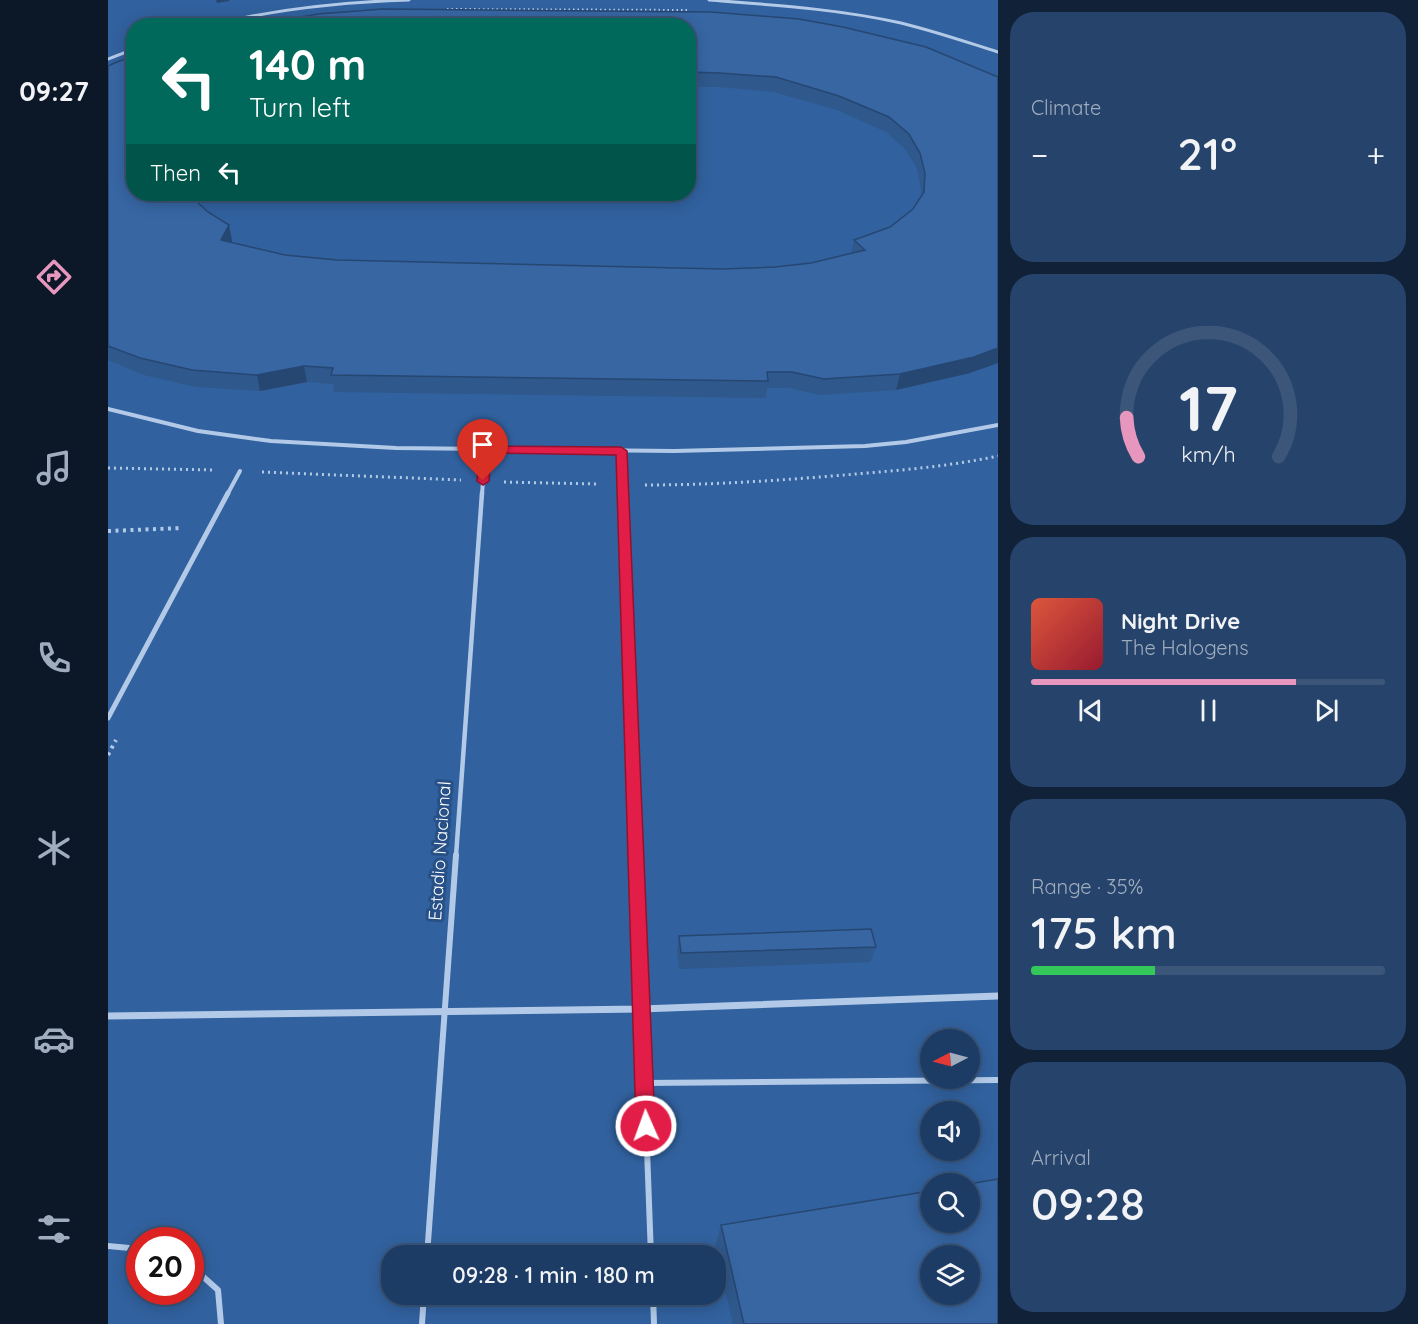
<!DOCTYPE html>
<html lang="en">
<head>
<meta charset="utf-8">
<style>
	:root { --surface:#1d3c65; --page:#25436b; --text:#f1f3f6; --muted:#a0adbf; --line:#3b5679; --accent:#e797bd }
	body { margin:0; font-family:Quicksand,sans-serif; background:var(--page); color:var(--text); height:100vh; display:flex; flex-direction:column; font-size:22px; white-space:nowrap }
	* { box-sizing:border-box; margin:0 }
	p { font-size:20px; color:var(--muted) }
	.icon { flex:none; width:33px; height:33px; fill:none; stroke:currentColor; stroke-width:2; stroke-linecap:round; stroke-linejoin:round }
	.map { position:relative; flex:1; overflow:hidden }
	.panel { display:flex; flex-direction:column; gap:12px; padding:12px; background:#102138; width:420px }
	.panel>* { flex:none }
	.top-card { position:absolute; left:18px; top:18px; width:570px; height:183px; border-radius:24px; box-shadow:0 3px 15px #0003,0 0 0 2px var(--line); background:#00695c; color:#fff; overflow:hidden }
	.needle { width:39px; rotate:264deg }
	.fabs { position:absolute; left:812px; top:1029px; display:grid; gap:12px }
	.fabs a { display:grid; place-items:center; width:60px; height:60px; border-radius:50%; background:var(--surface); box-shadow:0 3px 15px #0003,0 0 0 2px var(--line); font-size:30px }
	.speed { position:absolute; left:18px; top:1227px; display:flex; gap:12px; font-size:30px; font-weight:700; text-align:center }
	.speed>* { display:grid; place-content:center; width:78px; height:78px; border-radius:50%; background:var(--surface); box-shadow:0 3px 15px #0003,0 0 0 2px var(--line); line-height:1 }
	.speed .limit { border:9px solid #d22; background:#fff; color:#111 }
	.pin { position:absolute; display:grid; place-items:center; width:51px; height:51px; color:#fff; margin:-62px -26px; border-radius:50% 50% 50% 0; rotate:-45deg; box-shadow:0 0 6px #0007 }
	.pin .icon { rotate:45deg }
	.me { position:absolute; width:66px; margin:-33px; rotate:358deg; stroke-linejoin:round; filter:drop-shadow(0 0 4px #0008) }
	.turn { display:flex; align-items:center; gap:21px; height:126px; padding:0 24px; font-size:27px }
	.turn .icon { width:78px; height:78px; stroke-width:2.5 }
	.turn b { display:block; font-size:42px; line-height:51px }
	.then { display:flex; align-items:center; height:57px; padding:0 24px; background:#0003; gap:12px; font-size:22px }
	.big { font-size:45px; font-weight:600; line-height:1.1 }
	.panel .widget { flex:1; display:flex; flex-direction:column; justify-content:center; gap:9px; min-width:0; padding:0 21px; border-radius:24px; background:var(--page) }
	.panel .dial { align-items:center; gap:0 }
	.dial svg { height:156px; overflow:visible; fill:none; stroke:var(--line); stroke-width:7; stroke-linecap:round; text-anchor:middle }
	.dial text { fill:var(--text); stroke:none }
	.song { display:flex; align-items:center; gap:18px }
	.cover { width:72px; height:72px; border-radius:9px; background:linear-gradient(135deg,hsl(10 70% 55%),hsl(350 70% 35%)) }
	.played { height:6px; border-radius:3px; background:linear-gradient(90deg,var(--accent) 75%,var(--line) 75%) }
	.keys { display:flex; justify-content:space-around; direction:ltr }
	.heat { display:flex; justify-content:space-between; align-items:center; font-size:33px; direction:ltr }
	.charge { height:9px; border-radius:4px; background:linear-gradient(90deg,#34c759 35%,var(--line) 0) }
	.trip { position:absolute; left:273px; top:1245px; width:345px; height:60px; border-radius:24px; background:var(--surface); box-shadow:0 3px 15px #0003,0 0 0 2px var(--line); font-weight:600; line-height:60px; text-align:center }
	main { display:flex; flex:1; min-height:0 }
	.menu { display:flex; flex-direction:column; width:108px; justify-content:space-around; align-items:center; background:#0c1828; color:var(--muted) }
	.menu .icon { width:42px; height:42px }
	.menu .selected { color:var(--accent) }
	.menu b { font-size:27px; color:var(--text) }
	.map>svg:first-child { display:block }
	.green { fill:#31619e; fill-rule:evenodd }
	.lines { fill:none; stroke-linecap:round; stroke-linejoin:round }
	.path-far2 { stroke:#b2cae8; stroke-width:2; stroke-dasharray:1.5 3; stroke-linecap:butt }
	.path-far1 { stroke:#b2cae8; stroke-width:3; stroke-dasharray:2 4; stroke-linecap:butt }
	.path { stroke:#b2cae8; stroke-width:4; stroke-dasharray:3 4.5; stroke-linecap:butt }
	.service-far3 { stroke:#b2cae8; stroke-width:3 }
	.service-far2 { stroke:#b2cae8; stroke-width:4 }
	.service-far1 { stroke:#b2cae8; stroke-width:4.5 }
	.service { stroke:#b2cae8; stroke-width:6 }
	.pedestrian-far2 { stroke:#b2cae8; stroke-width:4 }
	.pedestrian-far1 { stroke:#b2cae8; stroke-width:5 }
	.pedestrian { stroke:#b2cae8; stroke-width:7 }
	.wall { fill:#2f588c }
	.shaded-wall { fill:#264772 }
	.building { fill:#3766a3; stroke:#264772; stroke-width:1.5; fill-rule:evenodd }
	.route { fill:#e11d48; stroke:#92132f; stroke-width:1.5 }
	.labels { text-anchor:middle; stroke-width:6; stroke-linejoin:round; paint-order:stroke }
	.street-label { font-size:18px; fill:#fff; stroke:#275087 }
</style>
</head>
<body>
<main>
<nav class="menu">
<b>09:27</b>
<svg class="icon selected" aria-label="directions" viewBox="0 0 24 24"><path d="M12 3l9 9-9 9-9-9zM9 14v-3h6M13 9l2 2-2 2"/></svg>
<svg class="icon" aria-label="music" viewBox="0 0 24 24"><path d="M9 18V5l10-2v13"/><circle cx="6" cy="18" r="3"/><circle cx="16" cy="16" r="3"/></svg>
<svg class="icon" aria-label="phone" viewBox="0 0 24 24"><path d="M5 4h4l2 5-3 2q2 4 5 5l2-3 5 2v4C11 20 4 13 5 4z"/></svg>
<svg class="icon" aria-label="climate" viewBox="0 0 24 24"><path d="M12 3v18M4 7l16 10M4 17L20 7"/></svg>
<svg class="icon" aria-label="car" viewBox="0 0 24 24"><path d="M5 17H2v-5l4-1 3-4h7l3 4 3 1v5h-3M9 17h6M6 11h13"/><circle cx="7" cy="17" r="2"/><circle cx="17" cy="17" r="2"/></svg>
<svg class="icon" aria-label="filters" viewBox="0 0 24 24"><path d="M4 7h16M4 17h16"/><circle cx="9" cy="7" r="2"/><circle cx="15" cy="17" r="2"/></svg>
</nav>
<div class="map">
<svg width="890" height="1324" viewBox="0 0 890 1324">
	<rect width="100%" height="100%" fill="#275087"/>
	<path class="green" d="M0 0H890V1324H0ZM26 26H580V194H26ZM822 1040H861V1078H822ZM822 1112H861V1150H822ZM822 1184H861V1222H822ZM32 1240H82V1292H32ZM284 1256H608V1294H284ZM822 1256H861V1294H822Z"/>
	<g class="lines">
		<path class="path-far2" d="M339 9 581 10"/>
		<path class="path-far1" d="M0 468 107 470
			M154 472 353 480
			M396 482 491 484
			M537 485C608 485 678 480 748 474 796 470 843 466 890 456"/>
		<path class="path" d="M0 531 74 528
			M0 755 8 740"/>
		<path class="service-far3" d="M601 0C665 5 730 9 793 23 826 31 858 42 890 52
			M99 26C166 9 232 2 301 0
			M0 59 26 49"/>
		<path class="service-far2" d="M0 409 90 431 163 441 288 448 566 451 757 446 798 442 890 425
			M513 451 515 495
			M374 495 377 450"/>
		<path class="service-far1" d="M515 493 528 856
			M348 856 374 493"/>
		<path class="service" d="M528 855 543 1256
			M536 1083 890 1080
			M0 1246 32 1249
			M319 1256 348 855
			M82 1265 110 1290 113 1324
			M545 1294 546 1324
			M314 1324 316 1294"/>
		<path class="pedestrian-far2" d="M119 495 132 471"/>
		<path class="pedestrian-far1" d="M0 718 120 493"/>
		<path class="pedestrian" d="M0 1016 533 1009 890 996"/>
	</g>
	<path class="wall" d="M580 26 818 47 862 373 788 390 713 395 681 388H659L658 398 226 392 225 384 199 382 152 391 88 387 36 375 0 360V66L26 194 81 195 100 212 121 225 124 241 123 243 177 255 229 260 614 269 667 267 703 263 743 254 746 240 782 227 805 209 813 197V189L809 168 797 149 778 132 729 110 666 92 611 87H580Z
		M571 936 768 947 762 962 571 969 569 951Z
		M613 1225 890 1324H625L607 1247Z"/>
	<path class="shaded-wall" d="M108 0H121V1L109 3Z
		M121 225 124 241 116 256 113 240Z
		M890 348V363L862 373 788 390 792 374Z
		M196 366 199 382 152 391 149 375Z"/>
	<path class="building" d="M275 9 603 12 691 19 735 27 818 47 890 77V348L866 357 792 374 716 379 684 372H659L660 381 223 375 225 368 196 366 149 375 84 370 32 358 0 346V66L9 62 26 56V194H80L100 212 121 225 113 240 177 255 229 260 614 269 667 267 703 263 757 250 746 240 782 227 805 209 816 192 817 173 812 153 801 134 781 117 731 96 668 77 612 73 580 72V26H144L210 14Z
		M763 929 768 947 573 953 571 936Z
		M890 1179V1324H636L613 1225 822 1191V1222H861V1184ZM822 1256H861V1294H822Z"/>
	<path class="route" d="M377 446 513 447 519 451 547 1126 544 1132 538 1135 531 1132 528 1126 508 455 383 453 381 481 375 485 369 481 371 450Z"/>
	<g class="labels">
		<g class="street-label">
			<text transform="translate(332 851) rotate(-86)" y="6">Estadio Nacional</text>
		</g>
	</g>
</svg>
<div class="fabs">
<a><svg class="needle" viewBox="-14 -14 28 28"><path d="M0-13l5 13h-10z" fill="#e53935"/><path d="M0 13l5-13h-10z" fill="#a0adbf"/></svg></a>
<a><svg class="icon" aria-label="sound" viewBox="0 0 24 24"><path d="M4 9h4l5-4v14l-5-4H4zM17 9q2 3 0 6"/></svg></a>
<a><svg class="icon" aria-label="search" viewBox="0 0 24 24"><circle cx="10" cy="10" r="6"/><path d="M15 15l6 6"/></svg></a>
<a><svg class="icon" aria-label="layers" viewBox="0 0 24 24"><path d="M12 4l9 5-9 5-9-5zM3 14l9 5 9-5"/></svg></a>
</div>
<div class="speed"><div class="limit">20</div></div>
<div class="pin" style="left:375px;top:481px;background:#d93025"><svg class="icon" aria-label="arrive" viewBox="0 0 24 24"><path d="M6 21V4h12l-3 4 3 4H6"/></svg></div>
<svg class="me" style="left:538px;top:1126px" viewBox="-20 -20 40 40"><circle r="17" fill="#e11d48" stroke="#fff" stroke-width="3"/><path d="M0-11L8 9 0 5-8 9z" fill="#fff"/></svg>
<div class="trip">09:28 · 1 min · 180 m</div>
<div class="top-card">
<div class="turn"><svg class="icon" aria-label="left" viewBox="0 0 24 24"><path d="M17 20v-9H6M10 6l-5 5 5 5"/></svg><div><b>140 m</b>Turn left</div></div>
<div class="then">Then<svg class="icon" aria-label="left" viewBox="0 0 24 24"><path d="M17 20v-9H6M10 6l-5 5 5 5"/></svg></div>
</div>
</div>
<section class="panel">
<div class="widget"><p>Climate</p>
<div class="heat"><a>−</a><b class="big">21°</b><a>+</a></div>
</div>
<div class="widget dial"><svg viewBox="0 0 100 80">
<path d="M14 69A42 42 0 1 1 86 69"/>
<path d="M14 69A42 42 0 0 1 8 49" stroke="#e797bd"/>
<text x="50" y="56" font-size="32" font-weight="700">17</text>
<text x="50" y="72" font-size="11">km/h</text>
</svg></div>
<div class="widget">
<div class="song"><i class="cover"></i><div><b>Night Drive</b><p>The Halogens</p></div></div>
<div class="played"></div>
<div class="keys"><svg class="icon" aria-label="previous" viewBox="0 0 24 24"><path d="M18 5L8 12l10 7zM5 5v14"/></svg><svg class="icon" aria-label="pause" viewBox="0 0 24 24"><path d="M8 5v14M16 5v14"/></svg><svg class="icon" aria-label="next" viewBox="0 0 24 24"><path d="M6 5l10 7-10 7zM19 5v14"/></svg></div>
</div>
<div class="widget"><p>Range · 35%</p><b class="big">175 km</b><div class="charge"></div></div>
<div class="widget"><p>Arrival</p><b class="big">09:28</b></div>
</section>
</main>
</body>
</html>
